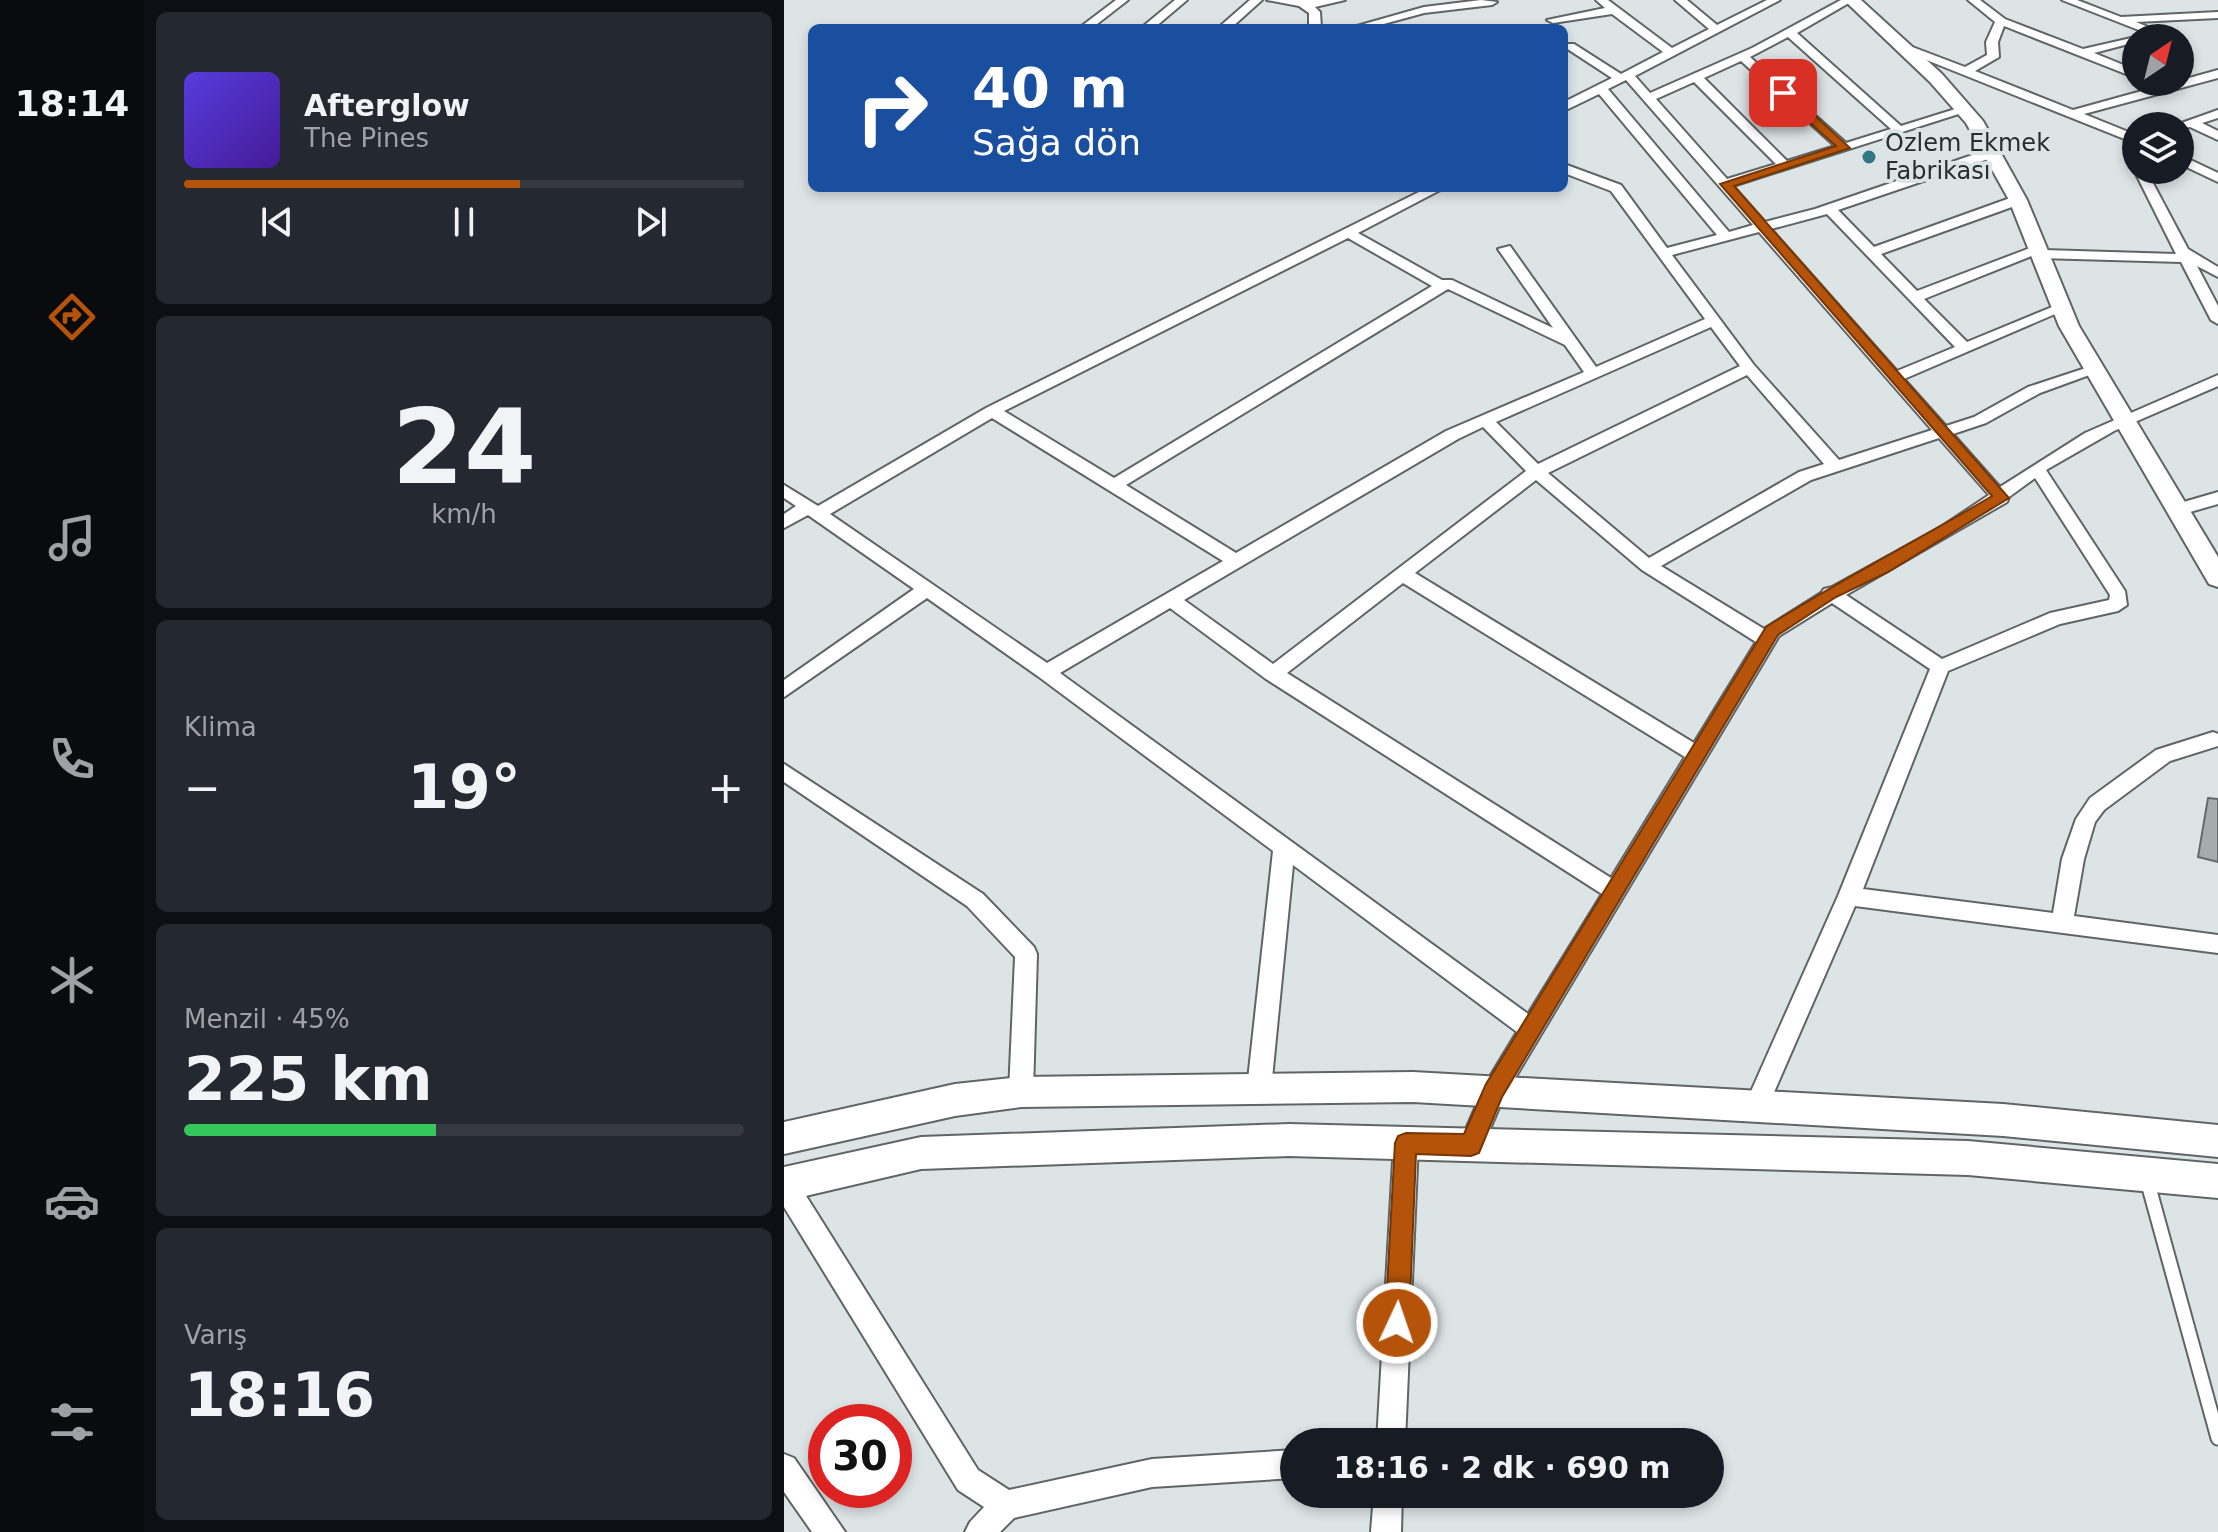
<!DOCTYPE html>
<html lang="tr">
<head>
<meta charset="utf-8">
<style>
	:root { --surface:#171b24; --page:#242831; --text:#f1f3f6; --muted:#9ea1a6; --line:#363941; --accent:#b45309 }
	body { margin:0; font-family:"DejaVu Sans",sans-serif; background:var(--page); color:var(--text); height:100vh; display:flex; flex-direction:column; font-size:30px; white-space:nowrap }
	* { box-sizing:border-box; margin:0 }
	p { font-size:26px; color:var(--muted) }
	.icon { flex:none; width:44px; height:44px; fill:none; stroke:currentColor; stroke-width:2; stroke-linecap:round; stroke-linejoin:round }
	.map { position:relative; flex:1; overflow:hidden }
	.panel { display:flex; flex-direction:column; gap:12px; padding:12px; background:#0d0f14; width:640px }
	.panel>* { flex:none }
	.hud { position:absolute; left:24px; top:24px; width:760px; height:168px; border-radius:12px; box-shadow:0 4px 12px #0003; background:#1a4fa0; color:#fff; overflow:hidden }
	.needle { width:52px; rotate:35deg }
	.buttons { position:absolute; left:1338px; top:24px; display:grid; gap:16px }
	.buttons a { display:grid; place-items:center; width:72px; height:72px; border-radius:50%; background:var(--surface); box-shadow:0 4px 12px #0003; font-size:40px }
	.speed { position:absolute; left:24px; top:1404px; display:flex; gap:16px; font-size:40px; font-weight:700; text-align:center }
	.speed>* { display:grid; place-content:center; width:104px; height:104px; border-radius:50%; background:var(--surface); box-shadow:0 4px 12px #0003; line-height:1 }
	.speed .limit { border:12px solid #d22; background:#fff; color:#111 }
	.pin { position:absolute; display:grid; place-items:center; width:68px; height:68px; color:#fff; margin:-34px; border-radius:16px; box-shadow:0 4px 12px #0006 }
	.me { position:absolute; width:88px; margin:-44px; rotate:3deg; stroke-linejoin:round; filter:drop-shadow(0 0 6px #0008) }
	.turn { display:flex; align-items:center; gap:28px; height:168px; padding:0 32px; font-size:36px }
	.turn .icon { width:104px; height:104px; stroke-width:2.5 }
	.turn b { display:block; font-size:56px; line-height:68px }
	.big { font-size:60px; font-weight:800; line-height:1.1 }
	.panel .tile { flex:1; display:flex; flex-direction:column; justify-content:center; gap:12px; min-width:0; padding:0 28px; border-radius:12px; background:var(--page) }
	.panel .dial { align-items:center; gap:0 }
	.dial b { font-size:104px; line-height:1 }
	.song { display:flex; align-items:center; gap:24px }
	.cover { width:96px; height:96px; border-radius:12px; background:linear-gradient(135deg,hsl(250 70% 55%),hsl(260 70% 35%)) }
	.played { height:8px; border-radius:4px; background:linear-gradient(90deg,var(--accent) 60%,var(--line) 60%) }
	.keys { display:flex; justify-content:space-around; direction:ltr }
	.heat { display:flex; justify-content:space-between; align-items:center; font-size:44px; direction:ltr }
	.charge { height:12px; border-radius:6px; background:linear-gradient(90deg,#34c759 45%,var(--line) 0) }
	.trip { position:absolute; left:496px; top:1428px; width:444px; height:80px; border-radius:40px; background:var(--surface); box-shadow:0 4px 12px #0003; font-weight:800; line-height:80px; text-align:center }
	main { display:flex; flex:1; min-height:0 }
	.menu { display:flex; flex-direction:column; width:144px; justify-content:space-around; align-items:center; background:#090b0e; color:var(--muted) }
	.menu .icon { width:56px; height:56px }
	.menu .current { color:var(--accent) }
	.menu b { font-size:36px; color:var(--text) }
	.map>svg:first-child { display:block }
	.building { fill:#a5acad; stroke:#656b6c; stroke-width:2 }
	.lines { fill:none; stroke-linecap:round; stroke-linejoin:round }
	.service-casing { stroke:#5f6567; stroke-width:17 }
	.minor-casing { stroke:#5f6567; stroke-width:4 }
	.secondary-casing { stroke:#5f6567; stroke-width:4 }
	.service { stroke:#fff; stroke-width:13 }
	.minor { fill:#fff; fill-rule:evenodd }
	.secondary { fill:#fff; fill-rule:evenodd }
	.route { fill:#b45309; stroke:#753606; stroke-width:2 }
	.poi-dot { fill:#317784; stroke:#dde4e6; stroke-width:3 }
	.labels { text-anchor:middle; stroke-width:8; stroke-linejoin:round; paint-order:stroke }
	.far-poi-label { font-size:24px; fill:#2a2d2e; stroke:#dde4e6; text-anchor:start }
</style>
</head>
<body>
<main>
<nav class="menu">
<b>18:14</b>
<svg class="icon current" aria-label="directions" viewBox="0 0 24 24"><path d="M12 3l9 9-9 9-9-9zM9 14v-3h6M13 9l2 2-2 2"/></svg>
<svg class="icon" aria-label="music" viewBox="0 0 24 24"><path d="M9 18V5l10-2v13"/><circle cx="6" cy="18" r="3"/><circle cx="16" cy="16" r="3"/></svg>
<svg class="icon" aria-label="phone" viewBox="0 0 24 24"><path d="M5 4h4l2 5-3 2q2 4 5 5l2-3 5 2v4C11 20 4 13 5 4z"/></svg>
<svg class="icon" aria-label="climate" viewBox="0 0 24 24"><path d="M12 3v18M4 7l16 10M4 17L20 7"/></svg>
<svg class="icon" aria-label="car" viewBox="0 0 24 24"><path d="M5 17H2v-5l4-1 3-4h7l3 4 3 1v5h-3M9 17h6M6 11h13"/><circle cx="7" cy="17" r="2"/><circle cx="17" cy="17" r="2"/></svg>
<svg class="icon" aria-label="filters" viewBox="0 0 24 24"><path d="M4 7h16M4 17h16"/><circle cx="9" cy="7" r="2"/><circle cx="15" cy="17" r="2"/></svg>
</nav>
<section class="panel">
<div class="tile">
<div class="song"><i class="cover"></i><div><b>Afterglow</b><p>The Pines</p></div></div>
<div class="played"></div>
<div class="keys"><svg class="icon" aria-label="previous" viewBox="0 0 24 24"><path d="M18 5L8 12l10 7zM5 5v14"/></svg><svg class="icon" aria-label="pause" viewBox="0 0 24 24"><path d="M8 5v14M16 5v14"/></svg><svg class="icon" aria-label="next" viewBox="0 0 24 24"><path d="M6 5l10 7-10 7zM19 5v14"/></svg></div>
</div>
<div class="tile dial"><b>24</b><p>km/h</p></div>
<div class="tile"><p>Klima</p>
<div class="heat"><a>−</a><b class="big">19°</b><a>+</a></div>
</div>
<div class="tile"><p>Menzil · 45%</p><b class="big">225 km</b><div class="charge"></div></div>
<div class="tile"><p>Varış</p><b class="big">18:16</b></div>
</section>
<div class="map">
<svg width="1434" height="1532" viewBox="0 0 1434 1532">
	<rect width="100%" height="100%" fill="#dde4e6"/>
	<path class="building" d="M1424 798 1434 799V862L1414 857Z"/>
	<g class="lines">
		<g class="service-casing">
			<path id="service" d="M1363 1180 1434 1438"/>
		</g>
		<g class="minor-casing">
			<path id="minor" d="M332 0H344L308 28H295Z
				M391 0H403L370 28H357Z
				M466 0H478L447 28H434Z
				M483 0H561L531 7 536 12 537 28H525V13L515 6Z
				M697 0 713 2 708 5 640 13 585 28H566L640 7Z
				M812 0H824L888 48 925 29 891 0H903L933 25 983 0H996L851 76 866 93 968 48 1057 0H1070L1013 33 1117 126 1181 106 1187 110 949 186 981 222 1031 209 1203 150H1213V156L1054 210 1090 247 1229 197H1239V203L1097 254 1133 291 1254 245 1260 250 1392 254 1350 170 1352 167V170H1362L1404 249 1434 267V277L1413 266 1434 306V324L1427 320 1397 262 1256 258 1250 255 1140 299 1183 342 1273 305 1278 304 1285 308 1120 379 1162 426 1190 417 1244 387 1311 365 1319 370 1256 393 1202 423 1169 434 1216 487 1301 433 1434 375V386L1330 431 1262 470 1341 591 1343 605 1334 611 1276 624 1164 671 1079 889 1269 913 1278 859 1292 819 1306 798 1372 750 1429 732 1434 734V746L1386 761 1320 810 1311 822 1300 859 1290 916 1434 935V953L1071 906 981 1113 973 1116 965 1113 961 1105 1054 896 1146 669 1048 603 995 636 719 1098 696 1153 687 1157 678 1153 675 1145 702 1083 733 1032 509 865 487 1089 483 1097 475 1100 467 1097 463 1089 489 851 255 677 143 598 0 697V680L130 589 24 515 0 528V514L12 506 0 498V485L34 506 202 408 643 188H660L574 233 658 280H668L769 328 714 249 726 246 812 367 921 319 827 191 780 173V164L837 185 883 248 933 235 815 94 780 111V102L828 78 782 48V44H790L837 74 879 52 828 14 769 23 763 20 821 8ZM1004 37 1107 129 1062 143 966 57ZM957 61 1051 146 1003 161 920 78ZM842 80 969 225 945 232 824 89ZM910 82 992 164 943 179 872 99ZM1043 214 1171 347 1113 371 987 229ZM975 232 1148 430 1055 460 970 365 888 255ZM564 238 648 286 330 478 220 411ZM664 289 781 345 800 372 662 431 452 553 342 485ZM927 327 956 366 754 464 712 422ZM963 375 1040 464 1015 472 865 558 764 473ZM208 418 439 561 263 663 46 514ZM699 427 742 471 489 664 400 600 674 439ZM1155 438 1205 495 1157 527 1048 587 1040 589 1037 593 980 629 877 566 1027 480ZM1251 478 1326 595 1325 600 1266 613 1158 659 1062 595 1223 502 1225 497ZM752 480 858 570 972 642 910 743 631 573ZM619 583 901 757 827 878 503 673ZM386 608 482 679 818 894 744 1014 276 673Z
				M1184 0H1196L1221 19 1299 49 1356 36 1358 38H1352V42L1310 53 1352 70V78L1220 26 1214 42 1215 57 1191 71 1289 110 1434 70V78L1300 114 1352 135V143L1348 142 1115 49V45H1123L1181 67 1203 55 1202 42 1211 22Z
				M1278 0H1293L1337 17 1434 12V18L1352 22 1374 31 1376 33 1370 36Z
				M1434 110V118L1418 123 1434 131V140L1406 127 1396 129V126H1389Z
				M1396 155 1434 173V182L1396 164Z
				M1434 492V504L1392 516 1384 510 1386 506Z
				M0 764 199 894 250 947 253 954 249 1092 245 1100 237 1103 229 1100 225 1092 231 957 183 906 0 782Z
				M622 1131 631 1135 634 1143 621 1442H593L610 1143 613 1135Z
				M0 1172 9 1175 194 1470 225 1490 368 1459 510 1450V1478L368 1487 230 1518 216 1532H181L186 1522 200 1507 174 1490 0 1207Z
				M0 1454 10 1458 61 1532H28L0 1492Z
				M590 1494H618L617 1532H587Z"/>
		</g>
		<g class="secondary-casing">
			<path id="secondary" d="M1060 0H1077L1158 74 1199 121 1243 200 1295 326 1434 557V587L1425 584 1275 326 1225 200 1182 123 1146 82Z
				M629 1072 1219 1104 1434 1125V1157L1219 1136 629 1102 237 1107 171 1116 0 1154V1122L171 1084 237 1077Z
				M505 1124 1184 1141 1434 1164V1198L1184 1175 505 1156 137 1169 0 1201V1167L137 1137Z"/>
		</g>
		<use href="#service" class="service"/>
		<use href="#minor" class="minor"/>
		<use href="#secondary" class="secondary"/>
	</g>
	<path class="route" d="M995 90H1003L1066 148 950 186 1225 498 1104 572 1052 597 994 635 718 1097 695 1153 687 1156 632 1154 625 1323 621 1331 613 1335 604 1331 601 1323 611 1143 614 1136 622 1133 680 1134 702 1084 982 627C1055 580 1133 541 1208 496L936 184 1052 146 995 95Z"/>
	<circle class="poi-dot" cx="1085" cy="157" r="8"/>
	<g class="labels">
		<g class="far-poi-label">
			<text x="1101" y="151">Ozlem Ekmek<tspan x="1101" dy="28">Fabrikası</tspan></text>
		</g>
	</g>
</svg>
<div class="buttons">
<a><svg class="needle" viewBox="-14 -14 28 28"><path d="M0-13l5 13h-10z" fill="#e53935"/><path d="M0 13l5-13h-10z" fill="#9ea1a6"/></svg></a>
<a><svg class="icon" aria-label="layers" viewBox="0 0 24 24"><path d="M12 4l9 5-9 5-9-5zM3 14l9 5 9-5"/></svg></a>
</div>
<div class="speed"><div class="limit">30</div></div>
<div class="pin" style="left:999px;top:93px;background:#d93025"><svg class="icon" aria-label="arrive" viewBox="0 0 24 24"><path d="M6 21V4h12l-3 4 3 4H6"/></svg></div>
<svg class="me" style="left:613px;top:1323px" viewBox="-20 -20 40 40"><circle r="17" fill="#b45309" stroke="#fff" stroke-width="3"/><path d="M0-11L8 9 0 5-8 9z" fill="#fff"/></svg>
<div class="trip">18:16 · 2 dk · 690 m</div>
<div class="hud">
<div class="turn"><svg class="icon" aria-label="right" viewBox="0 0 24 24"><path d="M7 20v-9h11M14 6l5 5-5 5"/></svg><div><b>40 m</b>Sağa dön</div></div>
</div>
</div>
</main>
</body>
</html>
